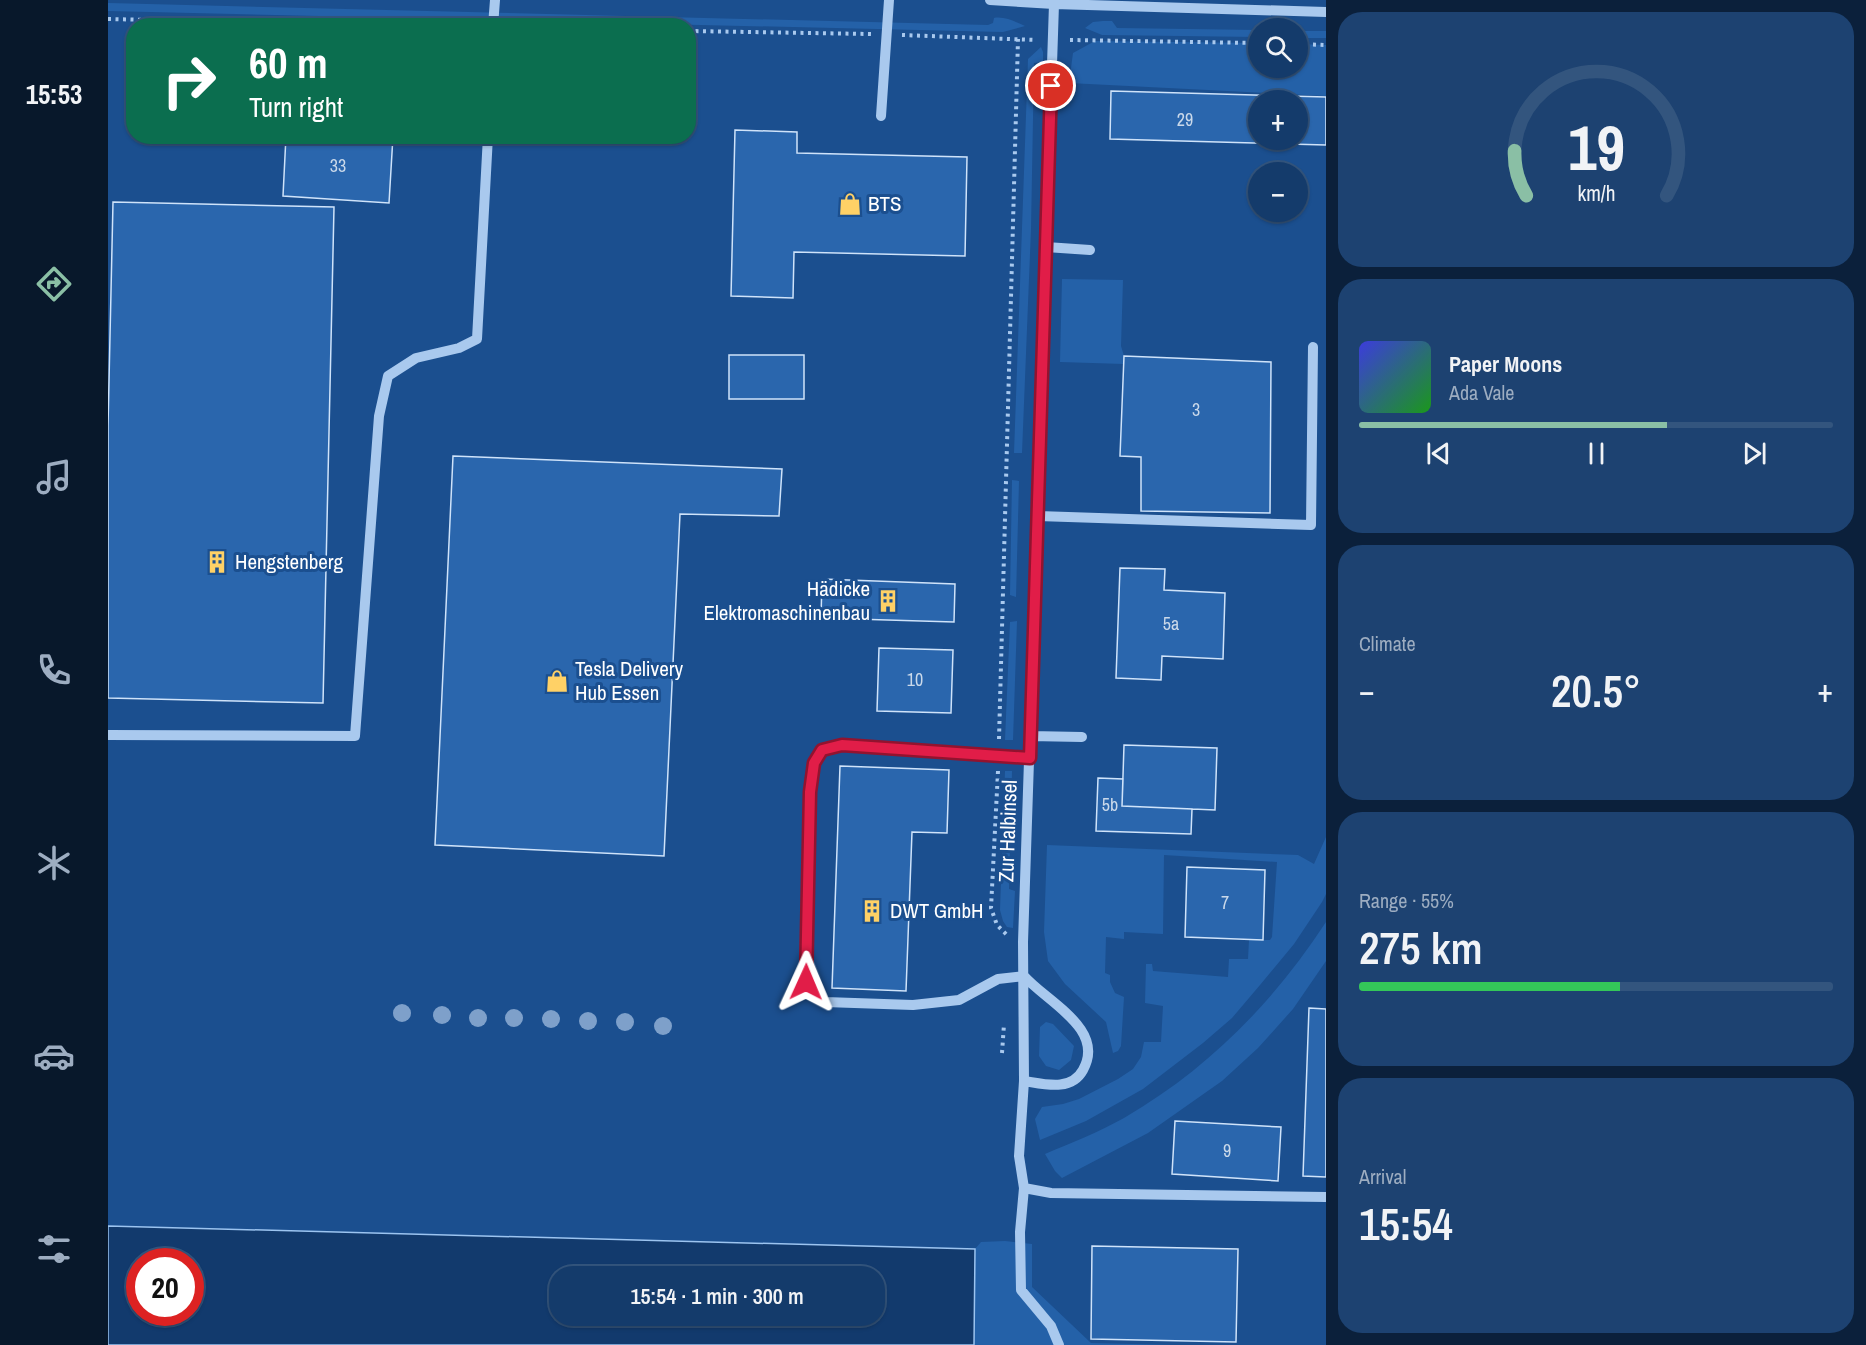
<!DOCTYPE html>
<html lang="en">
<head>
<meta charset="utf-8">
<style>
	:root { --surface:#143b6b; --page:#1d4271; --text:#f1f3f6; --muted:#9dadc1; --line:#33557e; --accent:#8abfa5 }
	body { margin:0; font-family:"Archivo Narrow",sans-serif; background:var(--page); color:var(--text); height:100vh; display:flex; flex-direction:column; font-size:22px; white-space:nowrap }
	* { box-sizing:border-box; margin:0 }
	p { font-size:20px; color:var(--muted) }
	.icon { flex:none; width:33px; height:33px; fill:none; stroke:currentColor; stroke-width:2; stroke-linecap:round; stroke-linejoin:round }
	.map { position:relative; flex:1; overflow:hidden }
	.panel { display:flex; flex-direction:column; gap:12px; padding:12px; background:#0b203b; width:540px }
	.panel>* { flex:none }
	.top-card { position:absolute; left:18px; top:18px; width:570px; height:126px; border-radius:24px; box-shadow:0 2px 4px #0004,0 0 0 2px var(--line); background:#0b6e4f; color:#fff; overflow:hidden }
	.tools { position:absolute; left:1140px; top:18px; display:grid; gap:12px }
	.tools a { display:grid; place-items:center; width:60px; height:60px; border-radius:50%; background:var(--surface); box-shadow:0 2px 4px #0004,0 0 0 2px var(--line); font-size:30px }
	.speed { position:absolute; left:18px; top:1248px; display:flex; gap:12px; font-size:30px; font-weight:700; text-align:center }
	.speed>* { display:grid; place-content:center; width:78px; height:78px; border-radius:50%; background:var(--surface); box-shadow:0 2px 4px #0004,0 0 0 2px var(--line); line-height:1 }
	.speed .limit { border:9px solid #d22; background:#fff; color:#111 }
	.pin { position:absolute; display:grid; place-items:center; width:51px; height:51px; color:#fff; margin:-26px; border:3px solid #fff; border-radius:50%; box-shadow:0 2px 6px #0007 }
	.me { position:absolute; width:66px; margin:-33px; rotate:1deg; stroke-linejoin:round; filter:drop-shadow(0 0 4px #0008) }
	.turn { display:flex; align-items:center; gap:21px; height:126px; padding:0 24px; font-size:27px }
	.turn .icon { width:78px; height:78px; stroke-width:2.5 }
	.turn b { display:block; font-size:42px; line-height:51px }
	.big { font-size:45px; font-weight:600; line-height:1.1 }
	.panel .card { flex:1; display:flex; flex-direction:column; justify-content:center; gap:9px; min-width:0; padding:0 21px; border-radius:24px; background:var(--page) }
	.panel .dial { align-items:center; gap:0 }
	.dial svg { height:156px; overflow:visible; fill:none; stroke:var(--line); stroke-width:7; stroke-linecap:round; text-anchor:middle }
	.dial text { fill:var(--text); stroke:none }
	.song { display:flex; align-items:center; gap:18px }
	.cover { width:72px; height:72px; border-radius:9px; background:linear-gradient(135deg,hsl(240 70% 55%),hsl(120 70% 35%)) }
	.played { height:6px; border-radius:3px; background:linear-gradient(90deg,var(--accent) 65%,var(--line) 65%) }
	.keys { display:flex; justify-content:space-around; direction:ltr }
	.heat { display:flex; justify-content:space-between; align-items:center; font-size:33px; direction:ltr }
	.charge { height:9px; border-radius:4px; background:linear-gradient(90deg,#34c759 55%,var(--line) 0) }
	.trip { position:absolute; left:441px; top:1266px; width:336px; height:60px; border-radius:24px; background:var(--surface); box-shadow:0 2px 4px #0004,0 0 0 2px var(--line); font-weight:600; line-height:60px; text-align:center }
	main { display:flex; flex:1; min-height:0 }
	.tabs { display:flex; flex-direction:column; width:108px; justify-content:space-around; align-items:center; background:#08182b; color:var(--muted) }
	.tabs .icon { width:42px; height:42px }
	.tabs .current { color:var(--accent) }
	.tabs b { font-size:27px; color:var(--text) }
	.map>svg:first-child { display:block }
	.green { fill:#2461a8 }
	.water { fill:#123a6d; stroke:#9cc4f0; stroke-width:1.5; fill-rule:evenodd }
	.building { fill:#2a66ad; stroke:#cfe3fa; stroke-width:1.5; fill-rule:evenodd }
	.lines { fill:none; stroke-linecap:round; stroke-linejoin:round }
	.path { stroke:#a9c9ee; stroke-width:4; stroke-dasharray:3 4.5; stroke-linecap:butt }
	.minor { stroke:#a9c9ee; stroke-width:10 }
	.tree { fill:#7ea0ca }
	.route-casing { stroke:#92132f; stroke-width:15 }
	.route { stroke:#e11d48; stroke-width:10 }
	.labels { text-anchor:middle; stroke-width:6; stroke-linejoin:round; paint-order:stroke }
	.number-label { font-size:18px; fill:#cad9ea }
	.poi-label { font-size:21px; fill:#fff; stroke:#1b4f8f; text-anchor:start }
	.street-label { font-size:21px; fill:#fff; stroke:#1b4f8f }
</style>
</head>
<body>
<main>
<nav class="tabs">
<b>15:53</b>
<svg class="icon current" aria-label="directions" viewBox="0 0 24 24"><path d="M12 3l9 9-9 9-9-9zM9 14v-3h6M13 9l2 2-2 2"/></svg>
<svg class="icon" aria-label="music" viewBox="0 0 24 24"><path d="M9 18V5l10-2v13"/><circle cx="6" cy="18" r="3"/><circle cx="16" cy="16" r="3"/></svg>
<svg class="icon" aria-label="phone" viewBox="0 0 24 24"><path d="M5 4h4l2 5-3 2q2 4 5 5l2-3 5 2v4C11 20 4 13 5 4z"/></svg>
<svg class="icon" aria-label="climate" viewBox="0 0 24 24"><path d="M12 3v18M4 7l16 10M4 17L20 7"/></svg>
<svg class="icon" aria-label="car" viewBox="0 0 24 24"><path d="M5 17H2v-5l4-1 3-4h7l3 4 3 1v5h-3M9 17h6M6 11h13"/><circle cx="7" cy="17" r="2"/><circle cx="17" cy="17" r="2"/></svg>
<svg class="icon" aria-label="filters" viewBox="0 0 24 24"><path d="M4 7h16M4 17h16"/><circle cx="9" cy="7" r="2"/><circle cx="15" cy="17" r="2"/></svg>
</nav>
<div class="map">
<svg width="1218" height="1345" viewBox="0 0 1218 1345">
	<rect width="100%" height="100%" fill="#1b4f8f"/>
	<path class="green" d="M0 3 880 25 885 23 886 18C896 16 908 22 917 26L895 32 0 11Z
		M995 21H1004L1009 28 1150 30V37L994 35 977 28 985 22Z
		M1190 31H1218V38H1190Z
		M987 41 1150 43V68H1190V44L1218 45V96L961 83 965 53Z
		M933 47 935 52V62L926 63 923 229 914 453H906L920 59Z
		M954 279 1015 280 1013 346 1016 356V364L952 362Z
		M904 480 911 481 908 597 902 595Z
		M909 621 905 740H897L902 622Z
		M897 771H904L901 889 907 891 905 928 899 927 895 921 892 910Z
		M1218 837V894L1214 902 1186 944 1152 985 1124 1018 1095 1043 1035 1089 978 1121 932 1140 927 1119 934 1107 955 1104 971 1099 1010 1079 1025 1069 1033 1057 1036 1042H1053L1055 1006 1037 1003 1038 964H1044L1045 971 1120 977 1121 959H1140L1141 940H1162L1164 937 1169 862 1056 855 1055 934 1016 932V939L998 937 997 973 1002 975V982L1007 993 1016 997 1013 1046 1010 1051 1005 1053 998 1022 957 984 940 961 936 932 939 845 1190 855 1206 864Z
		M1218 922V961L1185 1009 1150 1048 1114 1081 1040 1133 954 1178 947 1171 937 1154C963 1143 991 1132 1016 1118 1100 1069 1165 1003 1218 922Z
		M938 1022 945 1024 966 1046 963 1060 951 1070 938 1066 931 1056 932 1027Z
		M897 1241 924 1244V1287L983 1343 1068 1345H866L867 1249 873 1242Z"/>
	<path class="water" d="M0 1226 867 1249 866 1345H0ZM32 1262H82V1312H32ZM452 1276H766V1316H452Z"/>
	<path class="building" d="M1003 91 1218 97V145L1002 139ZM1150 100H1190V140H1150Z
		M627 130 689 132V153L859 157 857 256 686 252 685 298 623 296Z
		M178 136H285L281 203 175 196Z
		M5 202 226 207 215 703 0 698V426Z
		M621 355H696V399H621Z
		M1016 356 1163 362 1162 513 1033 511V457L1012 456Z
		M345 456 674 469 671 516 572 514 556 856 327 845Z
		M1012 568 1057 569 1056 590 1117 593 1115 659 1054 656 1053 680 1008 678Z
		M714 579 847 584 846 622 713 618Z
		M771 648 845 650 843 713 769 711Z
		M1016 745 1109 748 1107 810 1014 806Z
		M732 766 841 770 839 833 804 832 798 991 724 988Z
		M990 778 1015 779 1014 806 1084 809 1083 834 988 831Z
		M1079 867 1157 870 1155 940 1077 937Z
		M1201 1008 1218 1009V1177L1195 1176Z
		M1067 1121 1173 1127 1170 1181 1064 1174Z
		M984 1246 1130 1249 1128 1342 983 1339Z"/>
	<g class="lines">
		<path class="path" d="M0 19 286 26
			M580 31 763 34
			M794 35 928 40
			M962 40 1150 43
			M1190 44 1218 45
			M891 739 910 39
			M890 771 883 908 889 925 899 935
			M894 1053 896 1024"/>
		<path class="minor" d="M882 0 946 4 1218 12
			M946 4 915 942 916 1081 911 1156 916 1188 912 1232 913 1290 943 1326 951 1345
			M385 26 387 0
			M773 116 781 0
			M938 247 982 250
			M930 516 1203 525 1205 347
			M0 735 247 736 271 416 280 376 308 358 351 348 369 339 380 136
			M922 736 974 737
			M916 1081C936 1084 963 1092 975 1070 998 1029 939 1002 916 976L890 979 851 1000 805 1005 717 1002 705 994 698 982 702 792 706 763 713 750 734 745 922 758
			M916 1188 943 1193 1218 1197"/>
	</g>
	<g class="tree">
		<circle cx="294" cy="1013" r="9"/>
		<circle cx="334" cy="1015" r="9"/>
		<circle cx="370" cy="1018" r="9"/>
		<circle cx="406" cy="1018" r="9"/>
		<circle cx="443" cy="1019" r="9"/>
		<circle cx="480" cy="1021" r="9"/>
		<circle cx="517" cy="1022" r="9"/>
		<circle cx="555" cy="1026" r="9"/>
	</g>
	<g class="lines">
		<g class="route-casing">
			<path id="route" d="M698 982 702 792 706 763 714 750 734 745 922 758 943 86"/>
		</g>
		<use href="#route" class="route"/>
	</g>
	<defs>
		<g id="shop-bare" transform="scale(1.8)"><path d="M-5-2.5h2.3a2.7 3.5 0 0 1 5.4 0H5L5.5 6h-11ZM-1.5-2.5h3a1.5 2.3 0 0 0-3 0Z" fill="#ffd166" stroke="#1b4f8f" stroke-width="2.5" paint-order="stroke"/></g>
		<g id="building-bare" transform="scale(1.8)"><path d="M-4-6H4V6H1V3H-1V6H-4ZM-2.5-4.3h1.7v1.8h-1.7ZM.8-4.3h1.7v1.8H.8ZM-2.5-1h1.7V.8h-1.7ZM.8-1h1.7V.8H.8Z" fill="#ffd166" stroke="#1b4f8f" stroke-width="2.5" paint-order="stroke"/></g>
	</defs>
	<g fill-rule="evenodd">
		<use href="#shop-bare" x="742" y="204"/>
		<use href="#building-bare" x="109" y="562"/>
		<use href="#building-bare" x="780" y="601"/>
		<use href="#shop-bare" x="449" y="681"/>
		<use href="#building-bare" x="764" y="911"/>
	</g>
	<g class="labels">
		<g class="number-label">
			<text x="1077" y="126">29</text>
			<text x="230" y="172">33</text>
			<text x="1088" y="416">3</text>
			<text x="1063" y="630">5a</text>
			<text x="807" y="686">10</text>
			<text x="1002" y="811">5b</text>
			<text x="1117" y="909">7</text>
			<text x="1119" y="1157">9</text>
		</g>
		<g class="poi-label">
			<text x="760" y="211">BTS</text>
			<text x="127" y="569">Hengstenberg</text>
			<text x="762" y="596" text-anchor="end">Hädicke<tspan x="762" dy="24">Elektromaschinenbau</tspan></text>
			<text x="467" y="676">Tesla Delivery<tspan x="467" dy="24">Hub Essen</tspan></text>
			<text x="782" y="918">DWT GmbH</text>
		</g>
		<g class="street-label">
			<text transform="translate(900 831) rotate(-88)" y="7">Zur Halbinsel</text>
		</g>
	</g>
</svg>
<div class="tools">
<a><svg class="icon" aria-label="search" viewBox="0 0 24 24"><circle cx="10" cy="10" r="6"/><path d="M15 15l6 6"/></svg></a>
<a>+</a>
<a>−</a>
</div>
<div class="speed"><div class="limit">20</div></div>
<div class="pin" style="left:943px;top:86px;background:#d93025"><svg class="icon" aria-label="arrive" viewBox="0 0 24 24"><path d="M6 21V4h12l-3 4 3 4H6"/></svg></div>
<svg class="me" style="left:698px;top:982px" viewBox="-20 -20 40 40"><path d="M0-17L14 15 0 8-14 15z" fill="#e11d48" stroke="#fff" stroke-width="4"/></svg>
<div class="trip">15:54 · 1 min · 300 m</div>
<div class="top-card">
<div class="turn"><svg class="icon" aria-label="right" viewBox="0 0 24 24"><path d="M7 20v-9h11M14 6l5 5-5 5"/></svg><div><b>60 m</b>Turn right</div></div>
</div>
</div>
<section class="panel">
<div class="card dial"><svg viewBox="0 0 100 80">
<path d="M14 69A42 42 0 1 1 86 69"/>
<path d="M14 69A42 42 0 0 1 8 46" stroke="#8abfa5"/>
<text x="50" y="56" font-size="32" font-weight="700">19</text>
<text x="50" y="72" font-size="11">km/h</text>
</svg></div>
<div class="card">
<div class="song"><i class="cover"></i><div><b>Paper Moons</b><p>Ada Vale</p></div></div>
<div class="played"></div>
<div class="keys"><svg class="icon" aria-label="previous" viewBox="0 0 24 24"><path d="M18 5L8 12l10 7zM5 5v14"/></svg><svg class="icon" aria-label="pause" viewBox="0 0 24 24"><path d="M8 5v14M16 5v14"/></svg><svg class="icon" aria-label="next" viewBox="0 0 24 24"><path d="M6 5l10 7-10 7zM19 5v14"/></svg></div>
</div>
<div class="card"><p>Climate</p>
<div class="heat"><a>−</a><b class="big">20.5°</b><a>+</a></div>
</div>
<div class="card"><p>Range · 55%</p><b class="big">275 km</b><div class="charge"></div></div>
<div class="card"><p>Arrival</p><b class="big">15:54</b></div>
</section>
</main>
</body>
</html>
